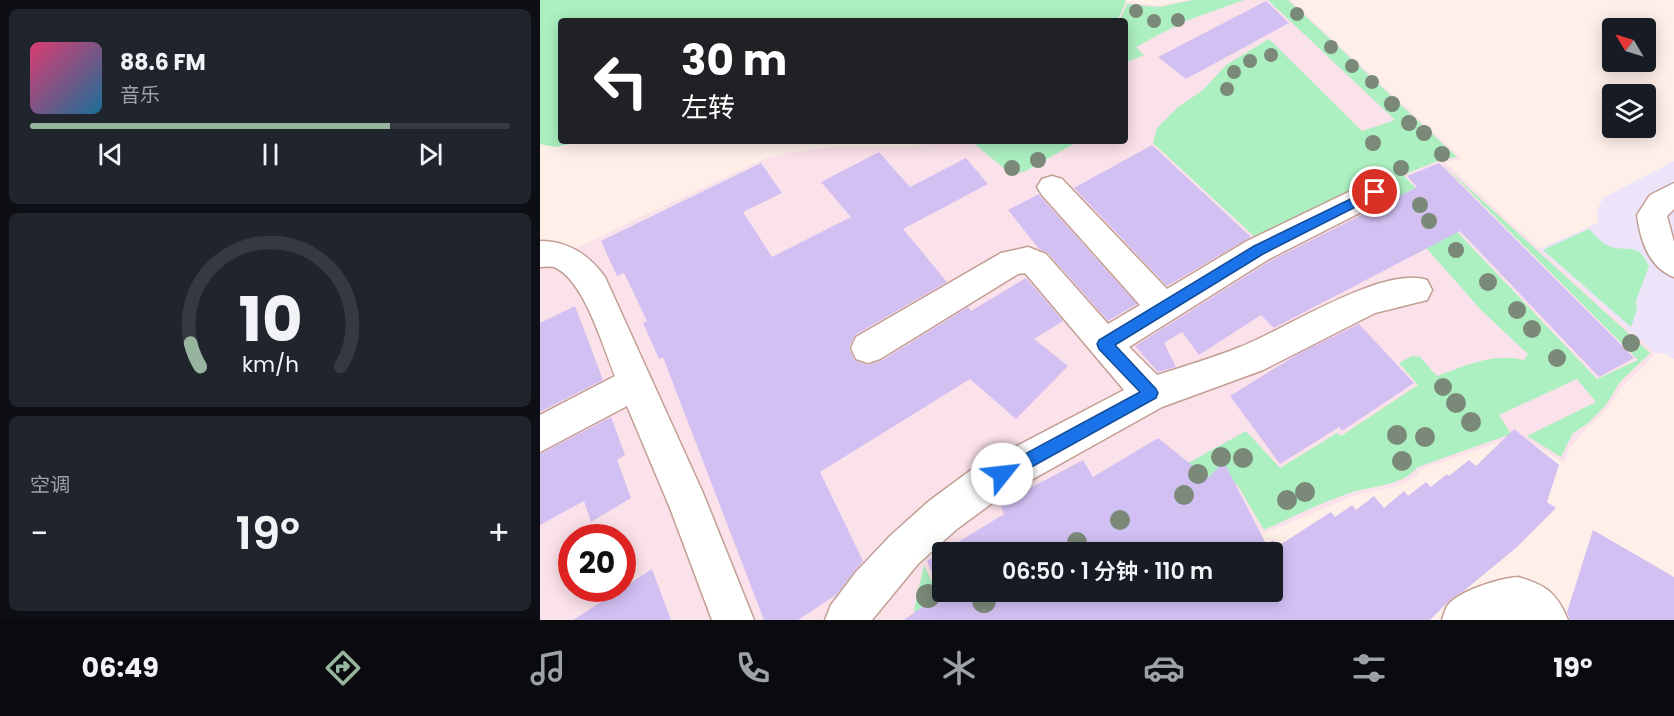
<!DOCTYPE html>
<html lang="zh">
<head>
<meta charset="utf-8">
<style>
	:root { --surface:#171b24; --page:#20242c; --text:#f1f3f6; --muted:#9ea1a6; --line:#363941; --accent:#97b59e }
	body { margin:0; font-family:Poppins,"Noto Sans SC",sans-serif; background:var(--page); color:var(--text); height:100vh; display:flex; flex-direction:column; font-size:22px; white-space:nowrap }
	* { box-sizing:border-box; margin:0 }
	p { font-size:20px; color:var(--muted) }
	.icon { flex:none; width:33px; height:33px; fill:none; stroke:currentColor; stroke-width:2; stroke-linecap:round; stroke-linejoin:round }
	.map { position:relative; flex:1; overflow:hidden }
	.drawer { display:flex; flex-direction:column; gap:9px; padding:9px; background:#0d0f14; width:540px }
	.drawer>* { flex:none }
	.top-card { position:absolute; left:18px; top:18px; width:570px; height:126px; border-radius:6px; box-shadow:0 3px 15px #0003; background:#202124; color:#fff; overflow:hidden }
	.needle { width:39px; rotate:308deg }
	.controls { position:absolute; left:1062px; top:18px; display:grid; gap:12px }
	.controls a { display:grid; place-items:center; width:54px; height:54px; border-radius:6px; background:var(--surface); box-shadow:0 3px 15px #0003; font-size:30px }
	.speed { position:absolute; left:18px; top:524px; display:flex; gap:12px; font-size:30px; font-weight:700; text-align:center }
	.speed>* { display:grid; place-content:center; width:78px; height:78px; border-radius:50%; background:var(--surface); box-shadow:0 3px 15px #0003; line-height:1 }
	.speed .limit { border:9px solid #d22; background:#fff; color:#111 }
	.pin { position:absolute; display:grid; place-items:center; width:51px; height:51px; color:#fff; margin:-26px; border:3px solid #fff; border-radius:50%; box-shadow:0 2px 6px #0007 }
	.me { position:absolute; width:66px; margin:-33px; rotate:61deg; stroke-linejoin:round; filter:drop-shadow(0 0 4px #0008) }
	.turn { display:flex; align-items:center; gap:21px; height:126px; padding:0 24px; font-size:27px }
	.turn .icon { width:78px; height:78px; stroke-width:2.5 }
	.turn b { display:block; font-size:42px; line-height:51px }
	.big { font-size:45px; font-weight:600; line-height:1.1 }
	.drawer .widget { flex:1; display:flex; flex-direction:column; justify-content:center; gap:9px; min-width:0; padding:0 21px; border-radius:9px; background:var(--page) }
	.drawer .dial { align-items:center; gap:0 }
	.dial svg { height:156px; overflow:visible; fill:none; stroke:var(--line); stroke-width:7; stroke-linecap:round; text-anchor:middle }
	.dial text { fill:var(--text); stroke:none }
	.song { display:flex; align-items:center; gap:18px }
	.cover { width:72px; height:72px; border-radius:9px; background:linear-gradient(135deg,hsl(340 70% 55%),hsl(200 70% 35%)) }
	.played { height:6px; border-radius:3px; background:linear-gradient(90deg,var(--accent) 75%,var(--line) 75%) }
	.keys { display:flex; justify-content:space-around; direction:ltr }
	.heat { display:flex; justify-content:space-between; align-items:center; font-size:33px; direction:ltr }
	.trip { position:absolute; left:392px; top:542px; width:351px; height:60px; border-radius:6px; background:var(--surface); box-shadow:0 3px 15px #0003; font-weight:600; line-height:60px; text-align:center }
	.tab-bar { display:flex; height:96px; justify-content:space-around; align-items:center; background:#090b0e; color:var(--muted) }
	.tab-bar .icon { width:42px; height:42px }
	.tab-bar .current { color:var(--accent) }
	.tab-bar b { font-size:27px; color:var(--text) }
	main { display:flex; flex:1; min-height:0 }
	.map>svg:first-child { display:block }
	.commercial { fill:#eee4f9 }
	.industrial { fill:#fbe1e9; fill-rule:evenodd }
	.green { fill:#acf0c1 }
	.building { fill:#d2c0f3; fill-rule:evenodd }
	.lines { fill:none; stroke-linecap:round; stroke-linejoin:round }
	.minor-casing { stroke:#c29e92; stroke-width:3 }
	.minor { fill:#fff; fill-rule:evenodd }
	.tree { fill:#7b8979 }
	.route { fill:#1a73e8; stroke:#114b97; stroke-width:1.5 }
</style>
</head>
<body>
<main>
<section class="drawer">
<div class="widget">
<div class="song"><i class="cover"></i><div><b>88.6 FM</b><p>音乐</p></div></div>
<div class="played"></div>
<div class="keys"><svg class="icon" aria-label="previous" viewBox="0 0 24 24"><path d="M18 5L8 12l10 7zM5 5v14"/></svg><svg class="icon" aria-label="pause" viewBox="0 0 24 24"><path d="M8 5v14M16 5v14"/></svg><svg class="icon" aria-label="next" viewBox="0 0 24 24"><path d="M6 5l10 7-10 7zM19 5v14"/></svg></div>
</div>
<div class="widget dial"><svg viewBox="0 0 100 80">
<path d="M14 69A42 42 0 1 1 86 69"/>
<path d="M14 69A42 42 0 0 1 9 57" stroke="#97b59e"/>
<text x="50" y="56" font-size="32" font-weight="700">10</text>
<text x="50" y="72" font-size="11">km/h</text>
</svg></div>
<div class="widget"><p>空调</p>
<div class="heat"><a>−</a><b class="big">19°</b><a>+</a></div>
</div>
</section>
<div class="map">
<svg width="1134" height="620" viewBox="0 0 1134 620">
	<rect width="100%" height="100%" fill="#feefe9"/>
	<path class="commercial" d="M1134 161V359L1126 354 1115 353 999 249 1058 223 1057 210 1063 198Z"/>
	<path class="industrial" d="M648 0H750L922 159 904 162 1115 353 1102 368 1083 385 1069 407 1038 437 1029 449 1024 463 986 439 973 437 880 470 877 476 858 486 813 496 687 549 402 552V591L530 620H0V265L223 159 252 152 303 146 365 147 421 141H585V21H577L586 2 619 6ZM32 537H82V588H32Z"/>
	<path class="green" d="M0 0H585L586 2 577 21H21V141H44L15 147 0 144Z
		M653 0H704L643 22 596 47 604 55 585 63V21H579L587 4 619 7Z
		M728 0H748L917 157 900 160 863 175 1057 379 1098 360 901 163 1110 353 1080 382 1066 405 1047 424 1033 433 1021 457 987 436 1056 402 1037 379 959 415 971 434 878 467C860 487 834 485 810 493 780 503 752 517 724 530L697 484 667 496 487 552 706 431 740 468 797 433 801 436 878 385 859 363 872 356 880 357 897 376C925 366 952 352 984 360L988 354 941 310 889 251 843 204 851 197 850 190 836 182 828 183 717 239 613 143 617 128 638 107 663 90 686 65 729 39 822 131 855 120Z
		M431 141H539L486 171 472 175Z
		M1049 229C1055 235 1062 244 1071 247 1093 252 1097 242 1109 266L1096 301 1097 309 1091 327 1003 250Z
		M384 565 405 611 380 620 374 610Z"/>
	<path class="building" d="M726 1 749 23 646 79 618 57Z
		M612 145 711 237 627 286 534 188Z
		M339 152 370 187 426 158 448 184 363 229 407 282 315 335 309 347 314 360 327 365 341 361 428 307 431 311 486 278 523 321 494 339 528 366 476 419 430 379 280 472 323 561 296 595 258 620H224L123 357 119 359 103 323 107 321 84 273 77 276 61 241 221 163 242 193 203 212 232 257 311 217 281 182Z
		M899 163 1094 358 1059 377 920 231 734 328 721 315 659 355 642 332 624 343 636 367 618 372 595 346 730 261 877 187 867 176Z
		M499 194 500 196 597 304 568 321 508 253 499 249 468 210Z
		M35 306 63 380 0 412V323Z
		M819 324 874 383 802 431 799 427 740 464 690 396 758 354Z
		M71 417 85 455 77 460 91 498 51 522 44 501 0 525V454Z
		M974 429 1019 465 1007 502 1016 508 977 547 925 590 911 599 890 620H364L401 593 387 561 464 514 460 504 543 460 553 477 618 438 668 478 684 462 726 544 733 540 738 546 791 512 795 517 812 505 816 510 834 496 844 508 864 491 868 496 886 482 891 487 907 474 909 476 929 460 936 466ZM402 552H732V591H402Z
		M1053 530 1134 577V620H1030L1027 612Z
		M112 569 131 620H33Z"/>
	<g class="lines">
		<g class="minor-casing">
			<path id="minor" d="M512 176 522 179 627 289 707 241 825 184 835 181 845 184 850 192 845 200 729 259 589 347 617 375C645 366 673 358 700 347 744 330 843 265 887 280L892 290 887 300 835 313 723 370 622 407 459 498 417 529 378 564 332 620H285L291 605 316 572 350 536 389 501 431 470 584 390 485 273 478 274 340 359 328 363 316 359 311 348 316 337 461 253 488 247 506 254 568 324 600 305 502 195 497 187 502 179Z
				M1134 183V209L1127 216 1134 242V277C1109 268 1100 239 1097 215L1110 195Z
				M0 241C29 241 49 255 65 277L163 493 214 620H172L130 508 87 406 0 452V415L75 376C63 347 44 279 14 267 10 266 4 267 0 267Z
				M978 577C1006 585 1017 593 1028 620H902C903 616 905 610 907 606 918 591 960 578 978 577Z"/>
		</g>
		<use href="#minor" class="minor"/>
	</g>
	<g class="tree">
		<circle cx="596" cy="11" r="7"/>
		<circle cx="757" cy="14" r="7"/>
		<circle cx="638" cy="20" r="7"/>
		<circle cx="614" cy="21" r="7"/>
		<circle cx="791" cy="47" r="7"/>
		<circle cx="731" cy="55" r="7"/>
		<circle cx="710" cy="61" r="7"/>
		<circle cx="812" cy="66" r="7"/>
		<circle cx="694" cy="72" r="7"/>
		<circle cx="832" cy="82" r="7"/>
		<circle cx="687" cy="89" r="7"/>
		<circle cx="852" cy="104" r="8"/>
		<circle cx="869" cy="123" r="8"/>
		<circle cx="884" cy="133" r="8"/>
		<circle cx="833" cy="143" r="8"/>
		<circle cx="902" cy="154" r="8"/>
		<circle cx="498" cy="160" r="8"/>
		<circle cx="472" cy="168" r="8"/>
		<circle cx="861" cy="168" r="8"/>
		<circle cx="880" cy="205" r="8"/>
		<circle cx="889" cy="221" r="8"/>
		<circle cx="916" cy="250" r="8"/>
		<circle cx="948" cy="282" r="9"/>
		<circle cx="977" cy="310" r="9"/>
		<circle cx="992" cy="329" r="9"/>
		<circle cx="1091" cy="343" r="9"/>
		<circle cx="1017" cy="358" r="9"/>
		<circle cx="903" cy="387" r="9"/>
		<circle cx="916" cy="403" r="10"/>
		<circle cx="931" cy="422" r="10"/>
		<circle cx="857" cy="435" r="10"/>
		<circle cx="885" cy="437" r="10"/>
		<circle cx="681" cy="457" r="10"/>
		<circle cx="703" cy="458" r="10"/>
		<circle cx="862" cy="461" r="10"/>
		<circle cx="658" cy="474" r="10"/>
		<circle cx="765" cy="492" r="10"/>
		<circle cx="644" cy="495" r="10"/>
		<circle cx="747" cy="500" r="10"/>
		<circle cx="580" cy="520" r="10"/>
		<circle cx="537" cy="542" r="10"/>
		<circle cx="388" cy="596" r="12"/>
		<circle cx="444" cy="601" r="12"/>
	</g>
	<path class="route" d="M835 187 839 189V195L723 254 575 345 616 389 618 393 616 398 468 480 462 482 457 480 454 474 457 469 600 392 559 349 557 344 559 340 714 246Z"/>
</svg>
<div class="controls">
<a><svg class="needle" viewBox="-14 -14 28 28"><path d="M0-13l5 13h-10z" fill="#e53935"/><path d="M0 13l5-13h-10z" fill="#9ea1a6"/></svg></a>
<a><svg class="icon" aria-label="layers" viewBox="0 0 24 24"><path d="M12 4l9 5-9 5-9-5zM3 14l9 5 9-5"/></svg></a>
</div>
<div class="speed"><div class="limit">20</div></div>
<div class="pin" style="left:835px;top:192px;background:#d93025"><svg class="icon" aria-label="arrive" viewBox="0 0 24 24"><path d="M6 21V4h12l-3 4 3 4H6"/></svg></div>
<svg class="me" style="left:462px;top:474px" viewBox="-20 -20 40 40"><circle r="19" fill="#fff"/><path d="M0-13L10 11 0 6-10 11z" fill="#1a73e8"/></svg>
<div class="trip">06:50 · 1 分钟 · 110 m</div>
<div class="top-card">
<div class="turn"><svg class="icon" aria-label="left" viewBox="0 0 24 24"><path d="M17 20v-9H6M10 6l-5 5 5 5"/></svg><div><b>30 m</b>左转</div></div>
</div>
</div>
</main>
<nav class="tab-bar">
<b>06:49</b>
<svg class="icon current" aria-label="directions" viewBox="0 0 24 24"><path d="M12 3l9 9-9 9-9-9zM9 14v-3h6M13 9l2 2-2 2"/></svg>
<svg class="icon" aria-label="music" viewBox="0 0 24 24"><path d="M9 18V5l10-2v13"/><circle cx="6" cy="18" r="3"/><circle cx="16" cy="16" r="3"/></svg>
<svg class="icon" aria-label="phone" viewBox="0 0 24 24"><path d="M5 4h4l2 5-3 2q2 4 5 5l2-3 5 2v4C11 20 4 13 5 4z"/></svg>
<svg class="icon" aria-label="climate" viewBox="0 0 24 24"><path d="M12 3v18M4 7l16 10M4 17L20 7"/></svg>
<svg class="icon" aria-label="car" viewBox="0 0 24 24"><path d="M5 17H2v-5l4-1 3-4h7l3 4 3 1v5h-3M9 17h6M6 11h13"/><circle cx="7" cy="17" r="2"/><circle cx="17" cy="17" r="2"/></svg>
<svg class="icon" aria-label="filters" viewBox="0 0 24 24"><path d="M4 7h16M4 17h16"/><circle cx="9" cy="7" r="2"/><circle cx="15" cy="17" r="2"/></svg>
<b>19°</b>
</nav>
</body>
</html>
